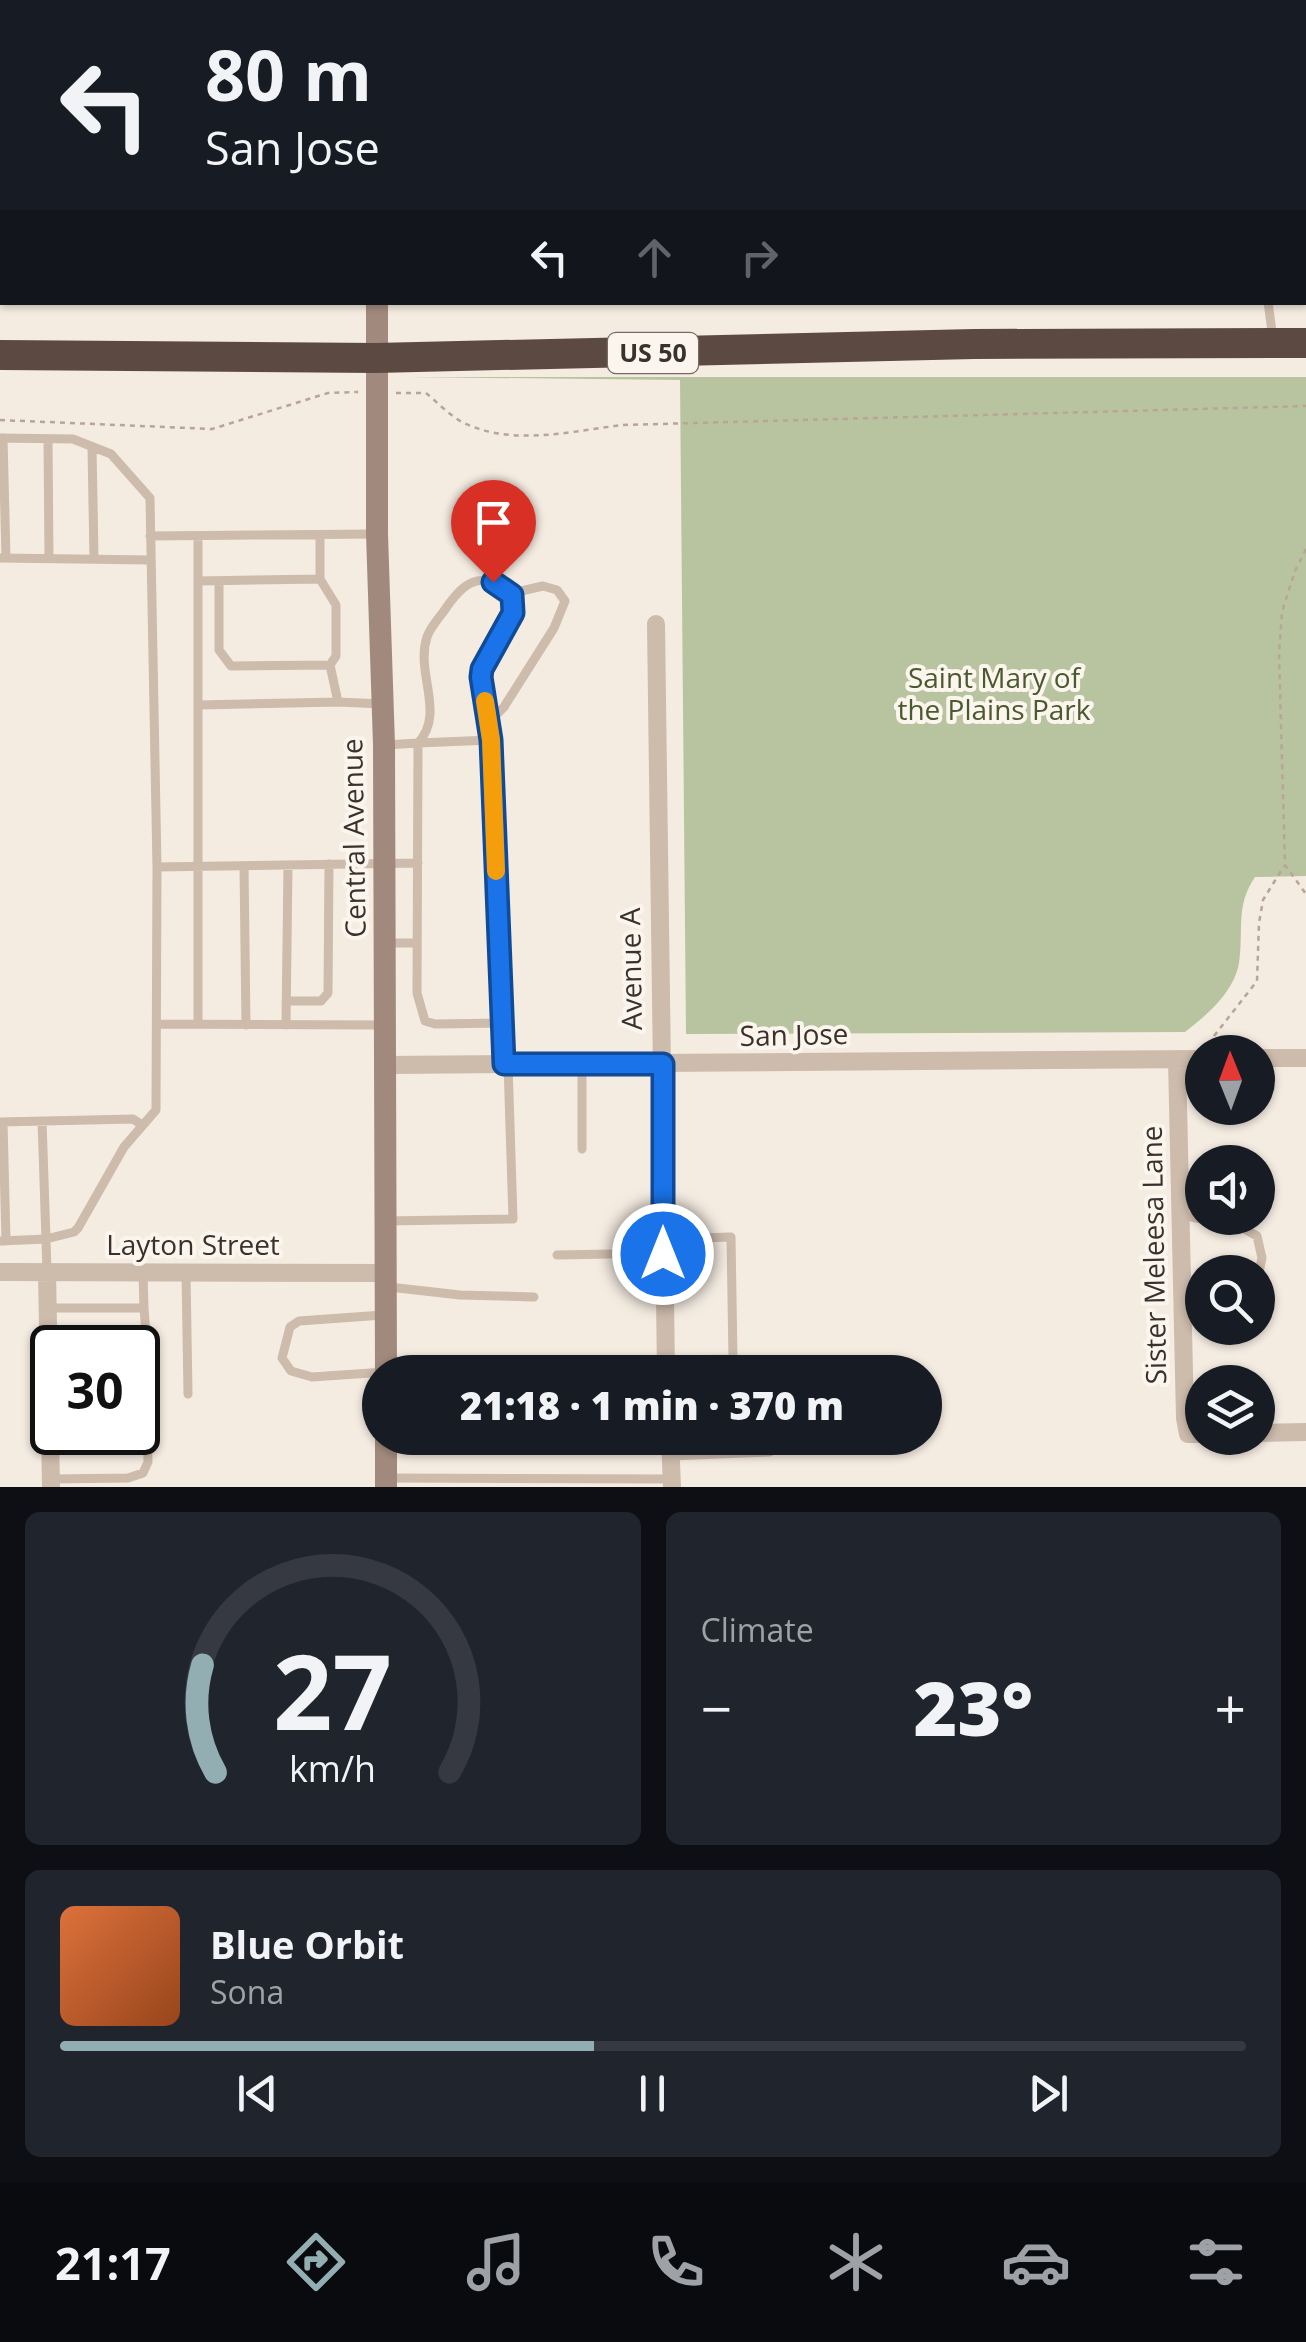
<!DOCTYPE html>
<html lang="en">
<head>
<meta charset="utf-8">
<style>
	:root { --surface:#171b24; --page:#20242c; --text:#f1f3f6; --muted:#9ea1a6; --line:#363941; --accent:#92aeb2 }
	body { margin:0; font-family:"Open Sans",sans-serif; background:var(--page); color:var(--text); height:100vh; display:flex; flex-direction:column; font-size:38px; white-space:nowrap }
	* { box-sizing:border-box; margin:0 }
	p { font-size:32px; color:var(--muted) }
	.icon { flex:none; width:55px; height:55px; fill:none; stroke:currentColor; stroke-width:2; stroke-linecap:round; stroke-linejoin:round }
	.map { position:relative; height:1487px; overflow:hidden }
	.side { display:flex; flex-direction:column; gap:25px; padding:25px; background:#0d0f14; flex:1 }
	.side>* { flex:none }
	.hud { position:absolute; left:0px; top:0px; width:1308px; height:305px; box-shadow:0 2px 8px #0004; background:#171b24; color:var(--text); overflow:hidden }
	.needle { width:65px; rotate:359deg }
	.controls { position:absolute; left:1185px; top:1035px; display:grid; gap:20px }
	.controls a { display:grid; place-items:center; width:90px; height:90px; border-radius:50%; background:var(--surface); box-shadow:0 2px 8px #0004; font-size:50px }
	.speed { position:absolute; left:30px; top:1325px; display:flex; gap:20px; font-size:50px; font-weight:700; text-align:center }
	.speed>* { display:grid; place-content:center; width:130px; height:130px; border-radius:50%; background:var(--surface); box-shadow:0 2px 8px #0004; line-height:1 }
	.speed .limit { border:5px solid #111; border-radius:15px; background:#fff; color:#111 }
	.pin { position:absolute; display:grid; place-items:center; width:85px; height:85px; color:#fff; margin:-102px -42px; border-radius:50% 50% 50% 0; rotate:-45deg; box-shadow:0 0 10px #0007 }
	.pin .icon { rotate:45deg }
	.me { position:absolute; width:110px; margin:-55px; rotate:0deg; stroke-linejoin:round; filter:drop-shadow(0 0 8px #0008) }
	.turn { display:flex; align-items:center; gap:35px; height:210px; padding:0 40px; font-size:45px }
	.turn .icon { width:130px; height:130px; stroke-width:2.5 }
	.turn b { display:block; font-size:70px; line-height:85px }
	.lanes { display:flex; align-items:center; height:95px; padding:0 40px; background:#0003; justify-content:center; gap:50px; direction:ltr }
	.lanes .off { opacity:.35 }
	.big { font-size:75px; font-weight:800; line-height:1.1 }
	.side .card { flex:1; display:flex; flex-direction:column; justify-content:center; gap:15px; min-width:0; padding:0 35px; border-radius:15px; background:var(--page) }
	.side .dial { align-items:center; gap:0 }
	.dial svg { height:260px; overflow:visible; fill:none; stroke:var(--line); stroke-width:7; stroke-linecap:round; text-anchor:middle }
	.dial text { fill:var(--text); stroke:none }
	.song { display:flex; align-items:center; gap:30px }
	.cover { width:120px; height:120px; border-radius:15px; background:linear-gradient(135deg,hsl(20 70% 55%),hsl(20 70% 35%)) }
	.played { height:10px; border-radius:5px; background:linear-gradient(90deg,var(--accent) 45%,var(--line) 45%) }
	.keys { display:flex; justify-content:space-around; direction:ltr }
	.heat { display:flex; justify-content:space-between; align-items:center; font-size:55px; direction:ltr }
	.side .tiles { flex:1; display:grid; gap:25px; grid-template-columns:1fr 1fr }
	.card:last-child { grid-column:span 2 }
	.trip { position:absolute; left:362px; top:1355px; width:580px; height:100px; border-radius:50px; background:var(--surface); box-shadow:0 2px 8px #0004; font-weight:800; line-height:100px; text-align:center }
	.tab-bar { display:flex; height:160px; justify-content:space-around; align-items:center; background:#090b0e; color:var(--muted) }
	.tab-bar .icon { width:70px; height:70px }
	.tab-bar .on { color:var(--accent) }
	.tab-bar b { font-size:45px; color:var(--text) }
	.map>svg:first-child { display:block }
	.green { fill:#b8c4a0 }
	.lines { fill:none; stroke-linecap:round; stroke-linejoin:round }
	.stream { stroke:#7fb0b2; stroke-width:5 }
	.path { stroke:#b9a596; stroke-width:2.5; stroke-dasharray:5 5; stroke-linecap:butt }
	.lane { stroke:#cdbbac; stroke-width:9 }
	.street { stroke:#cdbbac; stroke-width:18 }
	.secondary { stroke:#a18a7d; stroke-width:22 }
	.highway { stroke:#5c4a42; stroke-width:30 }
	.route-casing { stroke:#114b97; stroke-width:25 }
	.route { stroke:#1a73e8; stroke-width:18 }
	.slow { stroke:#f59e0b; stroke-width:18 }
	.labels { text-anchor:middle; stroke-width:8; stroke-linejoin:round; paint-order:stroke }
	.shield { fill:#fbf5ee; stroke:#756b66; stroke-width:2.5 }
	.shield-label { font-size:25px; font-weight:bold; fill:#3b302b }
	.park-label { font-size:28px; fill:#4a5a2e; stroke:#fbf5ee }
	.street-label { font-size:28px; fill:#3b302b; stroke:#fbf5ee }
</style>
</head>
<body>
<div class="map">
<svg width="1306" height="1487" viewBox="0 0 1306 1487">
	<rect width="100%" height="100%" fill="#f4ebe1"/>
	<path class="green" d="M407 377H1306V876L1255 877C1235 906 1244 930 1239 963 1234 992 1207 1015 1185 1032L686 1034 680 380Z"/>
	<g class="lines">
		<path class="stream" d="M369 2V0"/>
		<path class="path" d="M396 393H426C437 402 449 415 462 422 512 447 571 431 623 425L1306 406
			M0 420 212 429 328 393 358 392
			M1306 549 1295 571 1282 612 1279 654 1285 865 1306 894
			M1214 1036 1257 981 1259 923 1263 900 1284 866"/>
		<path class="lane" d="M134 2V0
			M1268 302 1273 339
			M0 438 73 439 111 454 150 498 157 867 156 1110 124 1147 78 1228 74 1232 46 1239 47 1272
			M3 438 6 558
			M48 439 49 558
			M92 447 94 559
			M150 536 377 534
			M198 537V1024
			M0 558 151 560
			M198 581 320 579
			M219 581V650L231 666 330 665 336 656V605L320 579V535
			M330 665 338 702 382 704
			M199 705 338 702
			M488 713 497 714 504 707 554 628 565 601 557 590 543 586 521 591 514 604
			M491 740 504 1064
			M386 745 418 743C446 713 415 673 427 637 430 628 438 619 444 611 463 582 481 568 512 595L513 613 482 669 491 740 418 743 417 993 425 1021 435 1024 503 1023
			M244 866 246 1025
			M157 867 418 863
			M388 943H417
			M286 1001H321L328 993 329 864
			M157 1024 383 1025
			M286 1025 288 865
			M0 1122 133 1119 142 1125
			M3 1122 6 1241
			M582 1149V1064
			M1181 1215 1241 1227 1257 1236 1262 1258 1258 1277
			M386 1221 513 1219 508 1064
			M664 1239 731 1237 733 1359 666 1360
			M0 1241 46 1239 42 1121
			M557 1255 663 1253
			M186 1273 188 1394
			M389 1287 460 1295 534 1297
			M1182 1291H1202
			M48 1308H144L143 1272
			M144 1308 146 1334
			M383 1315 299 1321 290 1327 282 1358 291 1371 312 1377 386 1372
			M147 1346V1412
			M671 1456 770 1452
			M389 1478 672 1479
			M51 1479 128 1478 143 1473 148 1462 147 1412H138"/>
		<path class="street" d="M1248 0V2
			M16 2 17 0
			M249 2 250 0
			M481 2V0
			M0 98 2 83
			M1305 253H1306
			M0 286H2
			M656 624 666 1372
			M1258 1058H1306
			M1177 1059 1185 1418 1188 1434H1202
			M386 1065 1202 1059
			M0 1272 386 1273
			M47 1272 51 1487
			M1258 1433 1306 1432
			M670 1438 672 1487"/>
		<path class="secondary" d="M636 0V2
			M377 302V534L384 745 386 1372
			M386 1487V1438"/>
		<path class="highway" d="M0 355 376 358 974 344 1306 343"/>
	</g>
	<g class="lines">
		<g class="route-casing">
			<path id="route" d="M493 582 512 595 513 613 482 669 481 677 491 740 504 1064H663V1254"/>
		</g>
		<use href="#route" class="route"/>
		<path class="slow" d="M485 701 491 740 496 871"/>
	</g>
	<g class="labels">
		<rect class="shield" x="608" y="333" width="90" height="40" rx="8"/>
		<g class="shield-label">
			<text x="653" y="362">US 50</text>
		</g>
		<g class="park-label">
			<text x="994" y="688">Saint Mary of<tspan x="994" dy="32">the Plains Park</tspan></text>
		</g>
		<g class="street-label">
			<text transform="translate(354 838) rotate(-91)" y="10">Central Avenue</text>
			<text transform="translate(631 969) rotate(-91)" y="10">Avenue A</text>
			<text transform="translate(794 1035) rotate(-1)" y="10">San Jose</text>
			<text x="193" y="1255">Layton Street</text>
			<text transform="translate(1154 1255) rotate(-91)" y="10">Sister Meleesa Lane</text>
		</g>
	</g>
</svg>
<div class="controls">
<a><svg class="needle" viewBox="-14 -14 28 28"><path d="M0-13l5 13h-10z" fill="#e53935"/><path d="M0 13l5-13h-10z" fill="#9ea1a6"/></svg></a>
<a><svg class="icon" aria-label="sound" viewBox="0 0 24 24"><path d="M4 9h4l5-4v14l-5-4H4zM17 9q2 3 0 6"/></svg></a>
<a><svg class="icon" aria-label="search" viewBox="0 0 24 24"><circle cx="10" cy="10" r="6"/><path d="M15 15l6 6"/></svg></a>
<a><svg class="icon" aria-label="layers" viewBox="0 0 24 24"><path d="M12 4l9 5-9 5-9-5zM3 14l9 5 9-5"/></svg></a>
</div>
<div class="speed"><div class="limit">30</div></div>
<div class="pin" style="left:493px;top:582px;background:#d93025"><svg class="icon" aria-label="arrive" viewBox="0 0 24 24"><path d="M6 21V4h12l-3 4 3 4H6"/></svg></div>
<svg class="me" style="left:663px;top:1254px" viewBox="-20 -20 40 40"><circle r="17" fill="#1a73e8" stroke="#fff" stroke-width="3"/><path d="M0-11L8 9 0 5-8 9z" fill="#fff"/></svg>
<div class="trip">21:18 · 1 min · 370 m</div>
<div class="hud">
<div class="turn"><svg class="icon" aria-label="left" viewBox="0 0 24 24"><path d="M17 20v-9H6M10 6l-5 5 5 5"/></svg><div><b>80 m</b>San Jose</div></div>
<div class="lanes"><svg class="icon" aria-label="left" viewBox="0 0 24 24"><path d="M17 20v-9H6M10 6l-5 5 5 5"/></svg><svg class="icon off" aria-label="ahead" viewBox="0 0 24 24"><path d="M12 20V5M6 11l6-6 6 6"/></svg><svg class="icon off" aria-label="right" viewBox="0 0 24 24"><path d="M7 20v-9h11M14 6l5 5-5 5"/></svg></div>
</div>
</div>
<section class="side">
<div class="tiles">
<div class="card dial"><svg viewBox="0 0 100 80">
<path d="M14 69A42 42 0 1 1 86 69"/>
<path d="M14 69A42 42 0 0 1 10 36" stroke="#92aeb2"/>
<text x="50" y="56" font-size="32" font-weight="700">27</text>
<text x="50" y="72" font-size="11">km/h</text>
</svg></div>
<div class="card"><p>Climate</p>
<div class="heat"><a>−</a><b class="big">23°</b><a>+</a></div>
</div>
<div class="card">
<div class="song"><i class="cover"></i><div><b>Blue Orbit</b><p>Sona</p></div></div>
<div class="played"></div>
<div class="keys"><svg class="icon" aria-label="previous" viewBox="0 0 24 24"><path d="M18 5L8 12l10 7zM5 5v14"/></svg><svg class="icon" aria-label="pause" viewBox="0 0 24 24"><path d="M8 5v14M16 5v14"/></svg><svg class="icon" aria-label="next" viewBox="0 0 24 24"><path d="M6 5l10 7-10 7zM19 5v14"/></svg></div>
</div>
</div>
</section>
<nav class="tab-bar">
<b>21:17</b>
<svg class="icon on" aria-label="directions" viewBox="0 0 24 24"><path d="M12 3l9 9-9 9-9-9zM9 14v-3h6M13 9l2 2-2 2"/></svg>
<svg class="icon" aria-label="music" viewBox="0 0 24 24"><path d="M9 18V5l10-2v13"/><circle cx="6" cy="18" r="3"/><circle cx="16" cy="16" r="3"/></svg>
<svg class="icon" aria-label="phone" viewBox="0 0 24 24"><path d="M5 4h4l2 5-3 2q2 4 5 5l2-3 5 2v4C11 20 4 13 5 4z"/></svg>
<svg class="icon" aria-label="climate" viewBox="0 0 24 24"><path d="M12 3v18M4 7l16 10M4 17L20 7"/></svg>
<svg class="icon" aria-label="car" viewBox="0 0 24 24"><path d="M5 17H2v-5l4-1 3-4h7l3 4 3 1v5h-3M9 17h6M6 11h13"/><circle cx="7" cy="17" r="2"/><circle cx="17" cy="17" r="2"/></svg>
<svg class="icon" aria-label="filters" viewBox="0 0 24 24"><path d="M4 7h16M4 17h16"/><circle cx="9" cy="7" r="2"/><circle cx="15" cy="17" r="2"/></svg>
</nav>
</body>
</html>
